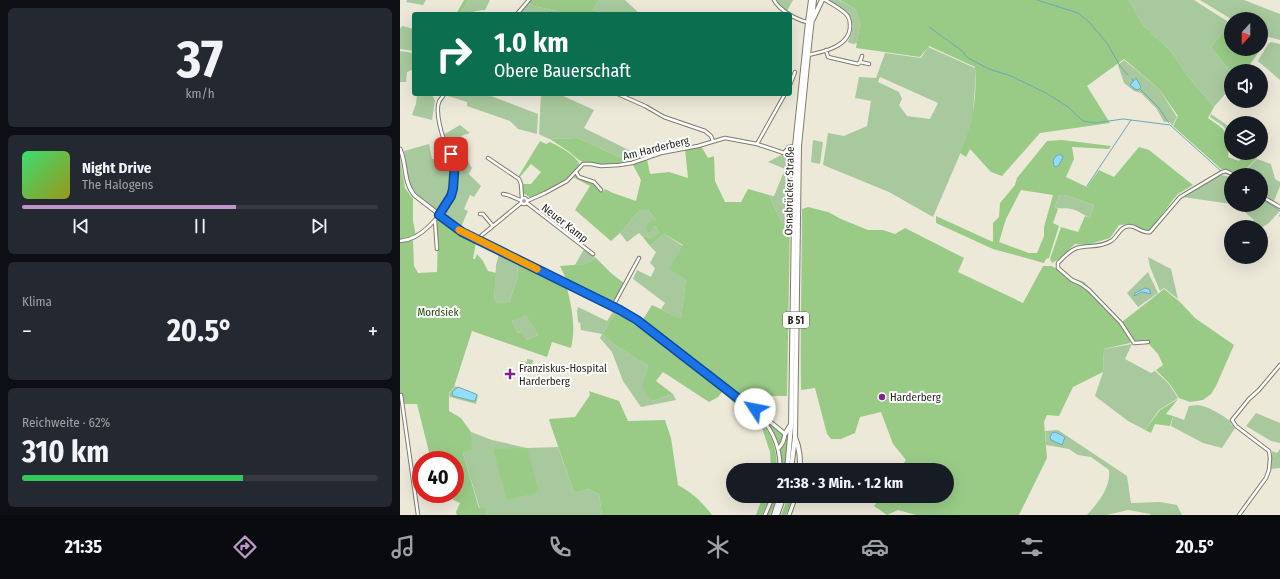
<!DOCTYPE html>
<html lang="de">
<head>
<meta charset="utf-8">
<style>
	:root { --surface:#171b24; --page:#242831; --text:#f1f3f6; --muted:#9ea1a6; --line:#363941; --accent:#bf96c8 }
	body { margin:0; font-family:"Fira Sans Condensed",sans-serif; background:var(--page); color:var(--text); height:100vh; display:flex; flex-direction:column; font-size:15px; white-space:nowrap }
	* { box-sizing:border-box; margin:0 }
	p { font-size:13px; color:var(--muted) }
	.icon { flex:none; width:22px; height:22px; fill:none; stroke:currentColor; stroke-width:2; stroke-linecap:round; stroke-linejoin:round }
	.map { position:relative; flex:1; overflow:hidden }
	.details { display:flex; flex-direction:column; gap:8px; padding:8px; background:#0d0f14; width:400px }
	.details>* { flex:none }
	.banner { position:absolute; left:12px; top:12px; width:380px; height:84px; border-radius:4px; box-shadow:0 4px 16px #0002; background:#0b6e4f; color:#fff; overflow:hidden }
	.needle { width:26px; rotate:201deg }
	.fabs { position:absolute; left:824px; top:12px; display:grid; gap:8px }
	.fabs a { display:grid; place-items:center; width:44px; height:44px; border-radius:50%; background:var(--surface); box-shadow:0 4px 16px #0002; font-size:20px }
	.speed { position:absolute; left:12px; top:451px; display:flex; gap:8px; font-size:20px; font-weight:700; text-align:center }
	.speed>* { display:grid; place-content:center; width:52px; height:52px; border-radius:50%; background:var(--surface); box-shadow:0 4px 16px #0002; line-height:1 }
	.speed .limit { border:6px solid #d22; background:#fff; color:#111 }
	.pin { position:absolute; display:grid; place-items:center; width:34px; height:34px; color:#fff; margin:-17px; border-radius:8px; box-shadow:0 2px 6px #0006 }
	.me { position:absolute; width:44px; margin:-22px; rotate:304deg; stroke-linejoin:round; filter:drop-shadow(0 0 3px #0008) }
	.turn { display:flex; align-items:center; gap:14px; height:84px; padding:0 16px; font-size:18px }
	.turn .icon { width:52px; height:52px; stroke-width:2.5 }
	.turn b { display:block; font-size:28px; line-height:34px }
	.big { font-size:30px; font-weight:700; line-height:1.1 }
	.details .tile { flex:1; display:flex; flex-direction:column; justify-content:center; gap:6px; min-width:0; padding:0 14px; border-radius:6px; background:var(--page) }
	.details .dial { align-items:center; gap:0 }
	.dial b { font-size:52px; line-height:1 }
	.song { display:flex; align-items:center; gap:12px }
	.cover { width:48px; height:48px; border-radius:6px; background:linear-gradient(135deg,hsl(140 70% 55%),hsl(60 70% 35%)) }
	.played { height:4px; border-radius:2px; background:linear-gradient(90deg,var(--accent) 60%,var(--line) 60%) }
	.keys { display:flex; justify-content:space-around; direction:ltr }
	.heat { display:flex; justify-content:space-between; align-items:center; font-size:22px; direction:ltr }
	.charge { height:6px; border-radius:3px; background:linear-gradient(90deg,#34c759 62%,var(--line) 0) }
	.trip { position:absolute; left:326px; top:463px; width:228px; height:40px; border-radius:20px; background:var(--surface); box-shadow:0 4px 16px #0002; font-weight:700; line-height:40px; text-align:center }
	.dock { display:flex; height:64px; justify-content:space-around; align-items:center; background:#090b0e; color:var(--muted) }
	.dock .icon { width:28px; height:28px }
	.dock .current { color:var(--accent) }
	.dock b { font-size:18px; color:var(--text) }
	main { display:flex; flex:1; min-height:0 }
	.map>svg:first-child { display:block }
	.green { fill:#a8c99d; fill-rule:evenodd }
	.forest { fill:#99cb87; fill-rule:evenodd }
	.water { fill:#90def9; stroke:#70a6b8 }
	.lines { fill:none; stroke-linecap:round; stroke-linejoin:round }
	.stream { stroke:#70a6b8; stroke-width:1 }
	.minor-casing { stroke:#7f7c6d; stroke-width:4.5 }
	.tertiary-casing { stroke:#7f7c6d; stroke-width:5 }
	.primary-casing { stroke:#7f7c6d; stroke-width:6 }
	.trunk-casing { stroke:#7f7c6d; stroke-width:6 }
	.minor { stroke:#fff; stroke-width:2.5 }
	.tertiary { stroke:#fff; stroke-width:3 }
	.primary { stroke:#fff; stroke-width:4 }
	.trunk { stroke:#fff; stroke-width:4 }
	.route-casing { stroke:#114b97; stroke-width:10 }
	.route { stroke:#1a73e8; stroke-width:7 }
	.slow { stroke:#f59e0b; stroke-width:7 }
	.poi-dot { fill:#82248f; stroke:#fff; stroke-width:1.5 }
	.labels { text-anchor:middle; stroke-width:4; stroke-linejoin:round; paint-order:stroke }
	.shield { fill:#fff; stroke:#676662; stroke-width:1 }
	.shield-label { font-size:10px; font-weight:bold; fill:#26251f }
	.street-label { font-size:11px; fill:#26251f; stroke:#fff }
	.park-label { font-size:11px; fill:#1c4a01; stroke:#fff }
	.poi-label { font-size:11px; fill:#26251f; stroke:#fff; text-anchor:start }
</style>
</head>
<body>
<main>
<section class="details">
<div class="tile dial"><b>37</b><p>km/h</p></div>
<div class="tile">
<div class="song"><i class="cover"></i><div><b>Night Drive</b><p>The Halogens</p></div></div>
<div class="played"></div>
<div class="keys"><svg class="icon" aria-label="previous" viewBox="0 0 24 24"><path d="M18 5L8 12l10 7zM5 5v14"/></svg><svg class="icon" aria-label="pause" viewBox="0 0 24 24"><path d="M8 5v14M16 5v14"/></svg><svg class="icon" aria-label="next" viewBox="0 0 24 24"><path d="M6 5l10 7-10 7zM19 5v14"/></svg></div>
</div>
<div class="tile"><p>Klima</p>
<div class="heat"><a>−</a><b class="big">20.5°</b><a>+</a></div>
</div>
<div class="tile"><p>Reichweite · 62%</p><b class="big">310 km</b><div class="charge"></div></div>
</section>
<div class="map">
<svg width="880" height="515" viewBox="0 0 880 515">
	<rect width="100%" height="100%" fill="#ece9d9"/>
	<path class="green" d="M7 0H26L23 5 6 2Z
		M69 0H90L85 10C76 10 69 14 60 14Z
		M199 0H225L239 13 237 14H203L193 10Z
		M376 0H393L387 11 380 6Z
		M431 0H439L455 9 460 23 457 43 453 44 448 42C449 38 452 34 452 30 455 15 442 7 430 1Z
		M729 0H794L830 23 811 47 824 64 832 71H831V87L814 107 786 74 771 51 744 26Z
		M800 0H844L880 14V40L861 35V19H831Z
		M129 3 133 6 161 12V14H118Z
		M3 26 14 29V51L0 49V29L1 27Z
		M871 42 880 44V80L858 61 868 44Z
		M528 47 575 68V85L573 114 567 138 533 217 489 192 423 165 428 133 444 136 467 126 471 101 455 98 459 77 476 78 485 53 521 58ZM480 77 538 103 530 119 507 116 499 105 502 99 499 92 478 82Z
		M0 51 14 53V69L7 72 6 82H0Z
		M724 60 759 89 777 117 772 126 770 122H764L756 108 741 93 734 91 724 83 718 65Z
		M17 94H32L35 101 32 120 12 115 16 104Z
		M45 94H86L138 114 137 134 118 129 110 121 67 106V102L45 95Z
		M141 94H159L194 110 184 128 247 159 232 163 178 138 150 139 140 135 139 133Z
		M811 114 831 128V136L823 126 810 117Z
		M60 125 70 133 61 136C62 143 63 147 66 152 69 159 67 161 72 168L69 174 81 186 74 197 70 195 64 209 68 211 60 229 43 216 42 213 52 198 55 187 51 196 38 213 13 191 9 184 4 151 29 144 32 159 49 157 51 154 43 135Z
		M413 140 423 142 420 164 411 162Z
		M392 147 393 148 390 224 382 223 369 195 374 196 385 169 368 162 383 154 386 155Z
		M857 159 871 164 875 179 880 182V186L874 201 861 193V175H841Z
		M821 175 831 177V204L783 197Z
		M659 195H665L694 205 690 218C683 215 680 211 671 209 666 207 660 210 655 207Z
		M861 198 878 209 879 212 869 223 861 228 848 227 854 220 839 207 834 205H861Z
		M240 210H248L256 220 249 232 255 226 259 232 251 238 242 236 239 233 227 242 220 233Z
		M264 234 283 246 286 279 281 320 261 309 265 303 233 279 237 270 251 277 255 268 250 263 256 252 250 246Z
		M184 249 196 258 185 264 175 265Z
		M99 254 117 263 118 276 109 303H100L94 300 96 265Z
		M748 257 771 269 778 299 764 288 760 291 750 267Z
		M748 272 758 293 738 307 727 293Z
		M178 307 207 321 214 310 216 312 202 334 216 346 248 366 246 374 252 401 273 394 276 400 241 407 223 381 212 352 200 338 202 334 181 330 180 323 178 322 177 311Z
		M126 316 138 335 127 340 122 332 118 333 112 321Z
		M732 344 725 359 751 373 755 371 768 383 778 398 759 410 745 430 728 421 695 396 703 372 704 349Z
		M127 359 133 360 132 372 120 370 121 361 127 362Z
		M55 386 78 395 76 404 50 397 49 394Z
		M798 405C809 407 821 414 830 421L831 424 835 428 822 448 803 443 771 426 773 416 784 420 789 406Z
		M856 413 880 423V443L871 441 846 426Z
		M658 430 727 476 731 503 760 502 777 505 782 515H751L750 514 728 510 707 515H687C698 503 711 487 709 470L691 457 678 455 669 449 646 445 645 431Z
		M71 432 92 440 127 448 158 447 174 493 189 489 199 495 202 515H85V509H80L63 453 71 450Z
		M880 449V468L871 469 872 451 877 453Z"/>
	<path class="forest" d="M64 0H69L60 14H56Z
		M130 0H199L193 10 203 14H161V12L133 6 129 3Z
		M440 0H729L744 26 771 51 786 74 814 107 808 118C827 131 831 133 828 157L839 161 844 153H857V158L840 175 821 169 773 126 778 116 759 89 724 59 687 86 710 123 640 133 602 176 591 172 570 149 566 157 560 153C573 124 577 99 575 67L529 46 520 57 456 48 460 23 455 9Z
		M830 23 831 49H861L845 71H832L824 64 811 47Z
		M178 138 232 163 247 159 250 174 269 172 288 178 285 149 301 146 308 158 314 156 315 181 325 202H341L348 189 369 195 382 223 390 224 387 396H371L366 417 242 321 252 305 281 319 286 279 269 269 283 245 264 234 250 246 242 236 251 238 259 232 255 226 249 233 246 229 247 223 256 220 248 210H240L220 233 211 241 175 210 190 186 173 177 175 175 194 184 201 192H203L205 189 213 193 236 201 241 180 232 163 201 166 187 164 179 160 168 151 150 139Z
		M662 140 711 146 709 149 672 147 674 159 666 177 687 187 699 170 714 177 739 147 749 150 793 185 778 194 772 201 749 232 729 224 719 225 710 238 687 245 675 244 659 259 652 263 650 259 661 227 678 232 685 216 690 218 694 205 665 195H659L655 207 658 209 653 223 659 226 649 258 646 259 644 263 593 249 536 223V216L593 242V223L599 217 600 203 615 185 617 178 647 141ZM621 190 653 195 644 227V236L637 253H629L599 242 606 219Z
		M140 141 146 144 150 142C160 147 176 155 180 165 169 182 150 190 131 198L123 193 122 184H131L141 172 131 164 119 178 118 177Z
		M0 158 5 188 13 199V221L16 236 10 239 11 241 13 240 14 266 18 273 37 272 38 233 36 221 39 218 57 233 76 242 73 259H75L77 254 83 261 88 271 96 273 94 300 100 303H109L118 276 117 263 167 288C172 308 176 328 171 348L152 342 147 357 72 331 54 387 49 393V411L61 418 71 432 72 450 63 453 79 508 85 509V515H57L56 512 60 503 53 500 57 486 55 485V460H31L17 404H0ZM126 316 138 335 127 340 122 332 118 333 112 321Z
		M408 207 428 212 441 219 468 230H483L495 234 505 228 564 258 558 272 623 303 643 266H651L658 269 660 268 671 277 684 282 722 322 764 289 780 302 795 318 834 345 816 386 811 394 803 400 790 402 779 398 769 383 756 370 763 365 758 354 746 341 736 343 732 339 730 343 704 349 703 372 673 387 659 416 647 415 644 422 647 458 619 515H516L498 510 487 515 474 506 481 496H547V470H499L506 460 493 444 481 412 460 417 455 433 441 439H431L427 434 415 388 401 390C400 329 402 269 402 209Z
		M196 258 212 274 224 283 213 302 211 303 167 281 160 266 185 264Z
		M216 312 242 330 347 408C368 427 377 441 377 470H371L370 452 362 428 322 392 318 397 309 402 263 372 256 381 273 394 252 401 242 387 248 366 216 346 202 334Z
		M189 391 219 401 228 421 265 420 271 438 278 485C294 494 301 501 312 515H202L199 495 189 489 174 493 149 420 150 419 175 417 190 395Z
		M778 399 766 414 773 416 770 426 755 424 751 433 745 430 760 410Z
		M363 418 383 434 384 439 381 444 379 445 371 428Z
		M388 434V438L385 468 382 466 380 450 385 443Z
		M127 448 139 492 107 500 93 449Z
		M363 496H370L362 515H356Z
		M374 496H378L370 515H367Z
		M389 496H394L393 498 386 515H381Z"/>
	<path class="water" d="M736 78 741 87 738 90 735 89 730 85Z
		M657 155H662L663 157 659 165 656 167 654 166 653 160Z
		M745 288 749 289 751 294 742 292 734 296 735 293Z
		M58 387 76 394 77 395 75 401H73L53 396 52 392Z
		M655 432 665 437 662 445 651 440 650 437 652 433Z"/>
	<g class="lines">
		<path class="stream" d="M637 0 678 13 689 22 707 43 720 66 728 75
			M529 27 561 50 568 58 589 69 611 76 646 93 668 107 683 121 695 123 723 119 731 120
			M732 79 733 81
			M740 89 759 108 769 123
			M824 173 831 175
			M687 186 731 120 770 125 821 171
			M861 198 880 211
			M880 215V216"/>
		<g class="minor-casing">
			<path id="minor" d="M374 0C379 10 397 20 407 22
				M117 14 129 0
				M426 50 428 57 458 64 460 62 469 64
				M408 55C424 52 451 46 450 25 450 21 449 17 446 14 440 8 432 4 425 0
				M460 62 462 56
				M390 85 395 72
				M218 94 245 106 264 117 305 131 311 136 313 141
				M357 144 385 94
				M88 158 119 179 121 184 122 199
				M176 172 179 177 194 182 201 190
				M103 194 108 195 120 200
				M861 196 880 207
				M121 201a3 3 0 1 1 6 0a3 3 0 1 1-6 0Z
				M127 201 145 193 167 181 183 164H191L201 166 219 165 232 163 261 153 298 146 325 138 357 144 384 153 389 147 395 146
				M127 203 193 254
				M80 214H83L93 226
				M35 221 37 249
				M78 240 82 235 121 203
				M0 241C22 240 41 215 51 196 55 188 56 173 55 163 54 157 49 152 47 147 42 137 35 112 39 102 40 99 43 97 44 94
				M213 306 239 258
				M748 342 734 343 721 323 689 290 681 284 672 280 658 268V263C663 258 670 250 677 248 688 245 700 248 711 241 718 237 719 227 729 226 737 226 742 234 750 232L780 197 822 172 826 171 834 175
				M1 395 18 515
				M839 515 866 478 869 470 870 458 869 451 865 448 836 426 832 420 849 399 859 390 880 365"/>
		</g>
		<g class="tertiary-casing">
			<path id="tertiary" d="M0 149C7 164 3 181 14 195L62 232 220 310 237 320 352 408C370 425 381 444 380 470
				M356 410 385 434C384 440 383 444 378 449
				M365 515 373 496
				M389 515 396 496"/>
		</g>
		<g class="primary-casing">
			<path id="primary" d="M395 146 408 22
				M399 146 408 55"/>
		</g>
		<g class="trunk-casing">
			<path id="trunk" d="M413 19 422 0
				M408 22 411 0
				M408 55 414 0
				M385 434 390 426
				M395 437C400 448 400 459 400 470
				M387 470 391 426 395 146
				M391 470 395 437 399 146
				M374 515 380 496
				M377 515 384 496"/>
		</g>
		<use href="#minor" class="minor"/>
		<use href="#tertiary" class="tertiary"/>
		<use href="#primary" class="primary"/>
		<use href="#trunk" class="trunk"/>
	</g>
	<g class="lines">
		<g class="route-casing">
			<path id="route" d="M51 154 55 161 53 189 51 196 39 215 62 232 220 310 237 320 348 406 355 409"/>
		</g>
		<use href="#route" class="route"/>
		<path class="slow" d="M59 230 137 269"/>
	</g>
	<g class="poi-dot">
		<path d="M108 368h4v4h4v4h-4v4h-4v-4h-4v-4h4z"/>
		<circle cx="482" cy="397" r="4"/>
	</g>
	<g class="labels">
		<rect class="shield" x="383" y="312" width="26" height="16" rx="3"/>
		<g class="shield-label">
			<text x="396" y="324">B 51</text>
		</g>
		<g class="street-label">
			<text transform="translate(256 148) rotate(-14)" y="4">Am Harderberg</text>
			<text transform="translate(389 191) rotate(-89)" y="4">Osnabrücker Straße</text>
			<text transform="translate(165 223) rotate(38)" y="4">Neuer Kamp</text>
		</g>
		<g class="park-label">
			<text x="38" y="316">Mordsiek</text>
		</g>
		<g class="poi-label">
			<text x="119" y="372">Franziskus-Hospital<tspan x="119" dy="13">Harderberg</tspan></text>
			<text x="490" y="401">Harderberg</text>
		</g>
	</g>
</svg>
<div class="fabs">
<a><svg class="needle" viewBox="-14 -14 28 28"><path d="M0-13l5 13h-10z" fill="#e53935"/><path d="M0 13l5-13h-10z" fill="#9ea1a6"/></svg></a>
<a><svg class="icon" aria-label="sound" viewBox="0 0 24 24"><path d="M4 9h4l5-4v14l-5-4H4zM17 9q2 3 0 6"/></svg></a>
<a><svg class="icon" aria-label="layers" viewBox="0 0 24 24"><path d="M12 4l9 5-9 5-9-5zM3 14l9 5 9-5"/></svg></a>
<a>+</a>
<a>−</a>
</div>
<div class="speed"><div class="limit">40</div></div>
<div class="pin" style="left:51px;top:154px;background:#d93025"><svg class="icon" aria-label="arrive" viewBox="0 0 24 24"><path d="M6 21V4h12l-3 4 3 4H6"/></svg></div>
<svg class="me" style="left:355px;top:409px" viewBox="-20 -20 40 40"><circle r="19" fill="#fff"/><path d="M0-13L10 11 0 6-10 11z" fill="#1a73e8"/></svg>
<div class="trip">21:38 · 3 Min. · 1.2 km</div>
<div class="banner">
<div class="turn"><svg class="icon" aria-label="right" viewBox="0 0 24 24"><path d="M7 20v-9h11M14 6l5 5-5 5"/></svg><div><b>1.0 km</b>Obere Bauerschaft</div></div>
</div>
</div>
</main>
<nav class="dock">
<b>21:35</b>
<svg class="icon current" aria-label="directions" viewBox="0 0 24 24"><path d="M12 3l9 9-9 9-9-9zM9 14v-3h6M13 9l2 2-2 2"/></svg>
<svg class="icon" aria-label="music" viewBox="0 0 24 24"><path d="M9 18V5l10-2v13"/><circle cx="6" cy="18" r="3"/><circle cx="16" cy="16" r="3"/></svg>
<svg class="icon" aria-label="phone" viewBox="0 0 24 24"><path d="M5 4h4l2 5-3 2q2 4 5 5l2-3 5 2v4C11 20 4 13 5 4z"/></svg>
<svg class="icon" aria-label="climate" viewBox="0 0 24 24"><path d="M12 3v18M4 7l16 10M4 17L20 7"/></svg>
<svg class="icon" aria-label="car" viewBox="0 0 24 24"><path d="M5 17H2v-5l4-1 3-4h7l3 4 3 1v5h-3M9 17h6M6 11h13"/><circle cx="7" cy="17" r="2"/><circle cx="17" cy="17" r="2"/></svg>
<svg class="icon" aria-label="filters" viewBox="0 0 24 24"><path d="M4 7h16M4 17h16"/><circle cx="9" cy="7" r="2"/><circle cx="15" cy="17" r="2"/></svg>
<b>20.5°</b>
</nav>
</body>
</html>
